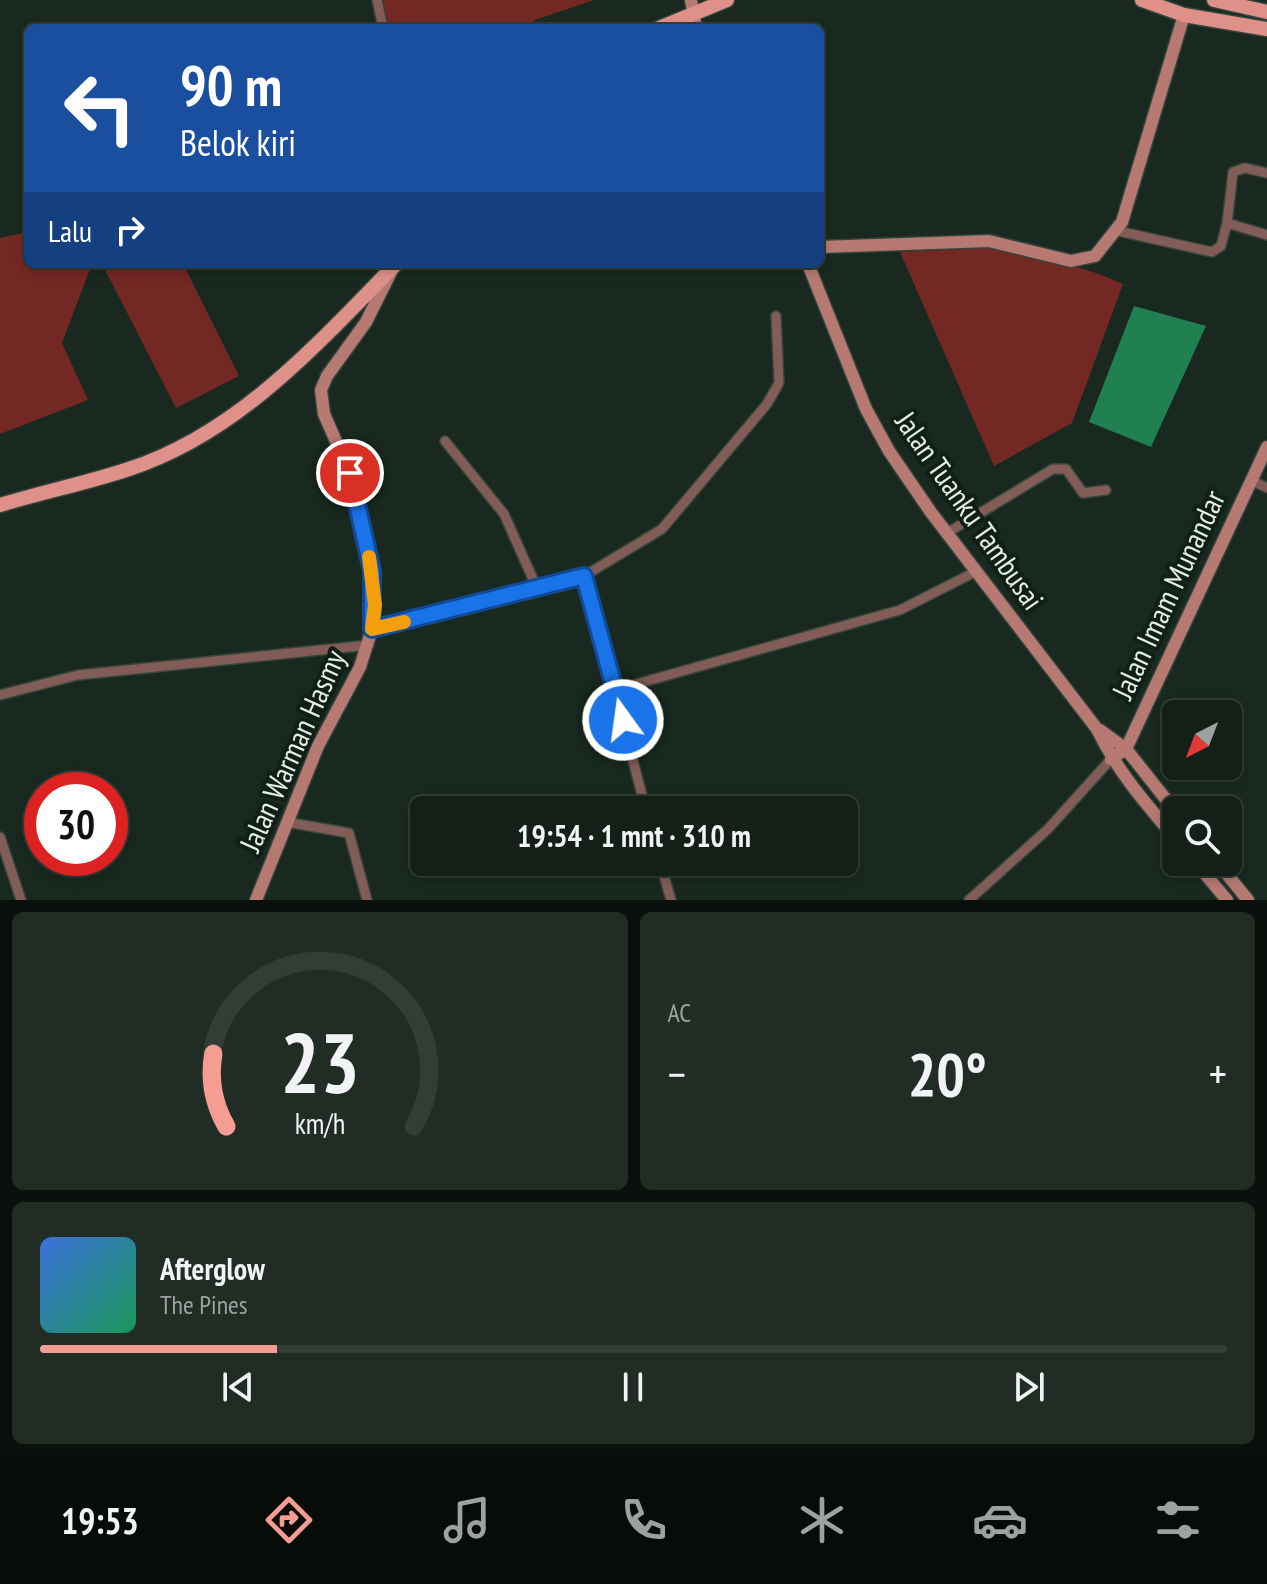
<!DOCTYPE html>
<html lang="id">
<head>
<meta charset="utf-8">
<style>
	:root { --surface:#131f17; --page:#202c24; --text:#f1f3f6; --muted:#9da2a1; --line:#323d36; --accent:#f59c93 }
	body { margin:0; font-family:"PT Sans Narrow",sans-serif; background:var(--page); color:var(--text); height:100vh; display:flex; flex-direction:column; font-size:30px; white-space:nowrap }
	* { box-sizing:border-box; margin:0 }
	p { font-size:26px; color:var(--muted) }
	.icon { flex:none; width:44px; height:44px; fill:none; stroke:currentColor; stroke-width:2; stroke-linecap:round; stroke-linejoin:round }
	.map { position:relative; height:900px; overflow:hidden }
	.sheet { display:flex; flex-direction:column; gap:12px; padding:12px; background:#0a110d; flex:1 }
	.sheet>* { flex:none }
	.guide { position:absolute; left:24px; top:24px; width:800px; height:244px; border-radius:12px; box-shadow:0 4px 12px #0003,0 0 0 2px var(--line); background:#1a4fa0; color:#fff; overflow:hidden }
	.needle { width:52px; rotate:222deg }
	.tools { position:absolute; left:1162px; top:700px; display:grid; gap:16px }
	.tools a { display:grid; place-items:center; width:80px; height:80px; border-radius:12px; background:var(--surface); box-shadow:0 4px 12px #0003,0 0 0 2px var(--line); font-size:40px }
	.speed { position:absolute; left:24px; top:772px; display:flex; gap:16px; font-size:40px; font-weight:700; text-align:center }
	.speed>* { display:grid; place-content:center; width:104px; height:104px; border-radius:50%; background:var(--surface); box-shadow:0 4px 12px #0003,0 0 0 2px var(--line); line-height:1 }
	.speed .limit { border:12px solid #d22; background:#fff; color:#111 }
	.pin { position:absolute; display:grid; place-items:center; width:68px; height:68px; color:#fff; margin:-34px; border:4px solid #fff; border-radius:50%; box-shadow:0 2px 8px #0007 }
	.me { position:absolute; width:88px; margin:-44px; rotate:346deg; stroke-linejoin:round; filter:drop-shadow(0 0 6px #0008) }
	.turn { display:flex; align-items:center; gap:28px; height:168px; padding:0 24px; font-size:36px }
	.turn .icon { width:104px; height:104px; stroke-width:2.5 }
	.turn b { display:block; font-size:56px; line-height:68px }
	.then { display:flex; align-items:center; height:76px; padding:0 24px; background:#0003; gap:16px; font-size:30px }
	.big { font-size:60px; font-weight:700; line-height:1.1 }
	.sheet .card { flex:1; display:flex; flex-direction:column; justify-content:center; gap:12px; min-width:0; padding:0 28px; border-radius:12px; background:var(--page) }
	.sheet .dial { align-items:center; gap:0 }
	.dial svg { height:208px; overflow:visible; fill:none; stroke:var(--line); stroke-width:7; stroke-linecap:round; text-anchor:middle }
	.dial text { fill:var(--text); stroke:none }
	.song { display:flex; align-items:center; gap:24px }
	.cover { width:96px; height:96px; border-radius:12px; background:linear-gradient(135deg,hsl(220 70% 55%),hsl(150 70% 35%)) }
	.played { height:8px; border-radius:4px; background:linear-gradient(90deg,var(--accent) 20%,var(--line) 20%) }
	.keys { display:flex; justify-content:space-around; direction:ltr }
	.heat { display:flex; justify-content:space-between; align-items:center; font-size:44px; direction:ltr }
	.sheet .tiles { flex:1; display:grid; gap:12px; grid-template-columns:1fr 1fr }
	.card:last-child { grid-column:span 2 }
	.trip { position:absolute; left:410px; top:796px; width:448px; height:80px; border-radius:12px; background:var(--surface); box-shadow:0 4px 12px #0003,0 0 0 2px var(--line); font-weight:700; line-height:80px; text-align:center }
	.dock { display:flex; height:128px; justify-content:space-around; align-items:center; background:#080c09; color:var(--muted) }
	.dock .icon { width:56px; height:56px }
	.dock .current { color:var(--accent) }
	.dock b { font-size:36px; color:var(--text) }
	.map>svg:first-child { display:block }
	.green { fill:#742824 }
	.water { fill:#208052 }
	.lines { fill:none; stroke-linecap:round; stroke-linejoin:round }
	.street-casing { stroke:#35453b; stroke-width:12 }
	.secondary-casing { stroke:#35453b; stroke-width:15 }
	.primary-casing { stroke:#35453b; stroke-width:17 }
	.street { stroke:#825c57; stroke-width:9 }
	.secondary { stroke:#b77a73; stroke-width:12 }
	.primary { stroke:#df9189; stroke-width:14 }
	.route-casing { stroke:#114b97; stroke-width:20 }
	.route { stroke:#1a73e8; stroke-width:14 }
	.slow { stroke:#f59e0b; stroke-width:14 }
	.labels { text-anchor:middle; stroke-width:8; stroke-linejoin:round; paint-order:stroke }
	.street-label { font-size:30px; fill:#e3eee7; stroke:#102016 }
</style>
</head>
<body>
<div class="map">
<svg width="1267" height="900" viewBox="0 0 1267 900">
	<rect width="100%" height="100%" fill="#19291f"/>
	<path class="green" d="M382 0H594L535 20 528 28H388Z
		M28 232V264H92L62 343 88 400 0 434V238Z
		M985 248C1032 256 1080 264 1123 284L1072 423 994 466 900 252Z
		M102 264H183L239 376 176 408Z"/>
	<path class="water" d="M1134 306 1206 326 1151 447 1089 422Z"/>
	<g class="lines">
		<g class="street-casing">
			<path id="street" d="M377 0 383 28
				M1227 223 1233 172 1245 168 1267 173
				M1118 231 1212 252 1221 246 1227 223 1267 235
				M445 441 504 514 537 588
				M1251 480 1267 488
				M947 533 1053 469H1066L1083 493 1106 490
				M372 629 584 576
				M615 690 900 610 977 571
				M0 695 78 675 369 645
				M646 810 584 576 662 529 767 404 779 383 776 316
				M286 822 349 833 367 900
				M0 837 21 900
				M660 862 671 900
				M969 900 1048 829 1111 759"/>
		</g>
		<g class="secondary-casing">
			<path id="secondary" d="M691 0 696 28
				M820 247 989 241 1071 261 1095 256 1122 222 1184 15
				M808 264 866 409 889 451 930 511 1097 729C1117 771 1146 804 1176 839
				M1100 730 1126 749 1176 812
				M1111 759 1126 749 1267 447
				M1195 862 1227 900
				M1217 862 1248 900
				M256 900 318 746 360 667 372 629V571L358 503 350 473 324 414 321 390 327 376 366 322 391 272"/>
		</g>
		<g class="primary-casing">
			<path id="primary" d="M1142 0 1184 15 1267 29
				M1214 0 1267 12
				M659 28 727 0
				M0 505C43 492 87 483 129 469 239 433 317 344 396 264"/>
		</g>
		<use href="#street" class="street"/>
		<use href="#secondary" class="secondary"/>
		<use href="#primary" class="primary"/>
	</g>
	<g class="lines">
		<g class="route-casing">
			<path id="route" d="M350 473 372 571V629L584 576 623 720"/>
		</g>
		<use href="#route" class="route"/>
		<path class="slow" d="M369 557 375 605 372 629 404 622"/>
	</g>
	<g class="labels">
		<g class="street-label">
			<text transform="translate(969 511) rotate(55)" y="10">Jalan Tuanku Tambusai</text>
			<text transform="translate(1169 595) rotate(-65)" y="10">Jalan Imam Munandar</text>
			<text transform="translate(293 751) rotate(-66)" y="10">Jalan Warman Hasmy</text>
		</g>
	</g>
</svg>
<div class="tools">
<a><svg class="needle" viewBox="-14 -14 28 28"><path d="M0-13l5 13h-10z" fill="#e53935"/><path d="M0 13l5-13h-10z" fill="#9da2a1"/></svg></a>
<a><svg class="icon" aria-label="search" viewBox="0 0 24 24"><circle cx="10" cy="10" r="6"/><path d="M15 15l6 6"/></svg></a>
</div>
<div class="speed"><div class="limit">30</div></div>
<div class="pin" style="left:350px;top:473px;background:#d93025"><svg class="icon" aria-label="arrive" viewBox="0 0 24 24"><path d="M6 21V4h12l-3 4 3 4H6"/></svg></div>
<svg class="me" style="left:623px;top:720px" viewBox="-20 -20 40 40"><circle r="17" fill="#1a73e8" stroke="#fff" stroke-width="3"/><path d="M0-11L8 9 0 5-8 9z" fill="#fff"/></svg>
<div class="trip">19:54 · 1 mnt · 310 m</div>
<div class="guide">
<div class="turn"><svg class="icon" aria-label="left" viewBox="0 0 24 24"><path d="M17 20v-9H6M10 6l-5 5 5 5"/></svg><div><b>90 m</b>Belok kiri</div></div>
<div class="then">Lalu<svg class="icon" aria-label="right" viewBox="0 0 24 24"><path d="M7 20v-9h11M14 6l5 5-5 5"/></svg></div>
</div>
</div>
<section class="sheet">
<div class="tiles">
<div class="card dial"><svg viewBox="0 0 100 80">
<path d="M14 69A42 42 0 1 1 86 69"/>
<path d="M14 69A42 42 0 0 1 9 41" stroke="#f59c93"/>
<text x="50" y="56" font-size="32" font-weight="700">23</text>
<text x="50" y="72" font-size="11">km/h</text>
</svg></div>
<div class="card"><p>AC</p>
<div class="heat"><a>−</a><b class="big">20°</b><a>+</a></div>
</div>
<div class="card">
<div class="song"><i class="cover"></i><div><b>Afterglow</b><p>The Pines</p></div></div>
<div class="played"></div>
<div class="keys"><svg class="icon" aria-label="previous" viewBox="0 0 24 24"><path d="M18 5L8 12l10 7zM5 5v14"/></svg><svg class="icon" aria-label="pause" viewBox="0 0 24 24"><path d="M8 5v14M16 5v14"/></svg><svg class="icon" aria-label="next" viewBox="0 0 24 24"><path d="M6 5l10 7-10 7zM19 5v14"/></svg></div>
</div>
</div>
</section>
<nav class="dock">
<b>19:53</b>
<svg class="icon current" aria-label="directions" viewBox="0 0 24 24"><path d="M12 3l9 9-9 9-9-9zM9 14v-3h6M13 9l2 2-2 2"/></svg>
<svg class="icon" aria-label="music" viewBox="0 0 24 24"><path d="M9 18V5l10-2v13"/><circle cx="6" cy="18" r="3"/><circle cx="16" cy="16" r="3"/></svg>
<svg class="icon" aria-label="phone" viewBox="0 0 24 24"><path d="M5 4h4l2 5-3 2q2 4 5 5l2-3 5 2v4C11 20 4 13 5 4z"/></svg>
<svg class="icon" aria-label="climate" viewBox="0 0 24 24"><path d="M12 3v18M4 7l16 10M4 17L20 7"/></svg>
<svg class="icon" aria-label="car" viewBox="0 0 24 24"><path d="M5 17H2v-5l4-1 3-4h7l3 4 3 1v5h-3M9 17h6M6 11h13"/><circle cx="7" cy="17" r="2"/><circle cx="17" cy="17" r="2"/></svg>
<svg class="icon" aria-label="filters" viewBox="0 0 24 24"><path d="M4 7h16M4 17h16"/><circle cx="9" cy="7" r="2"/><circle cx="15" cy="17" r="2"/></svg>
</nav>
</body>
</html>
